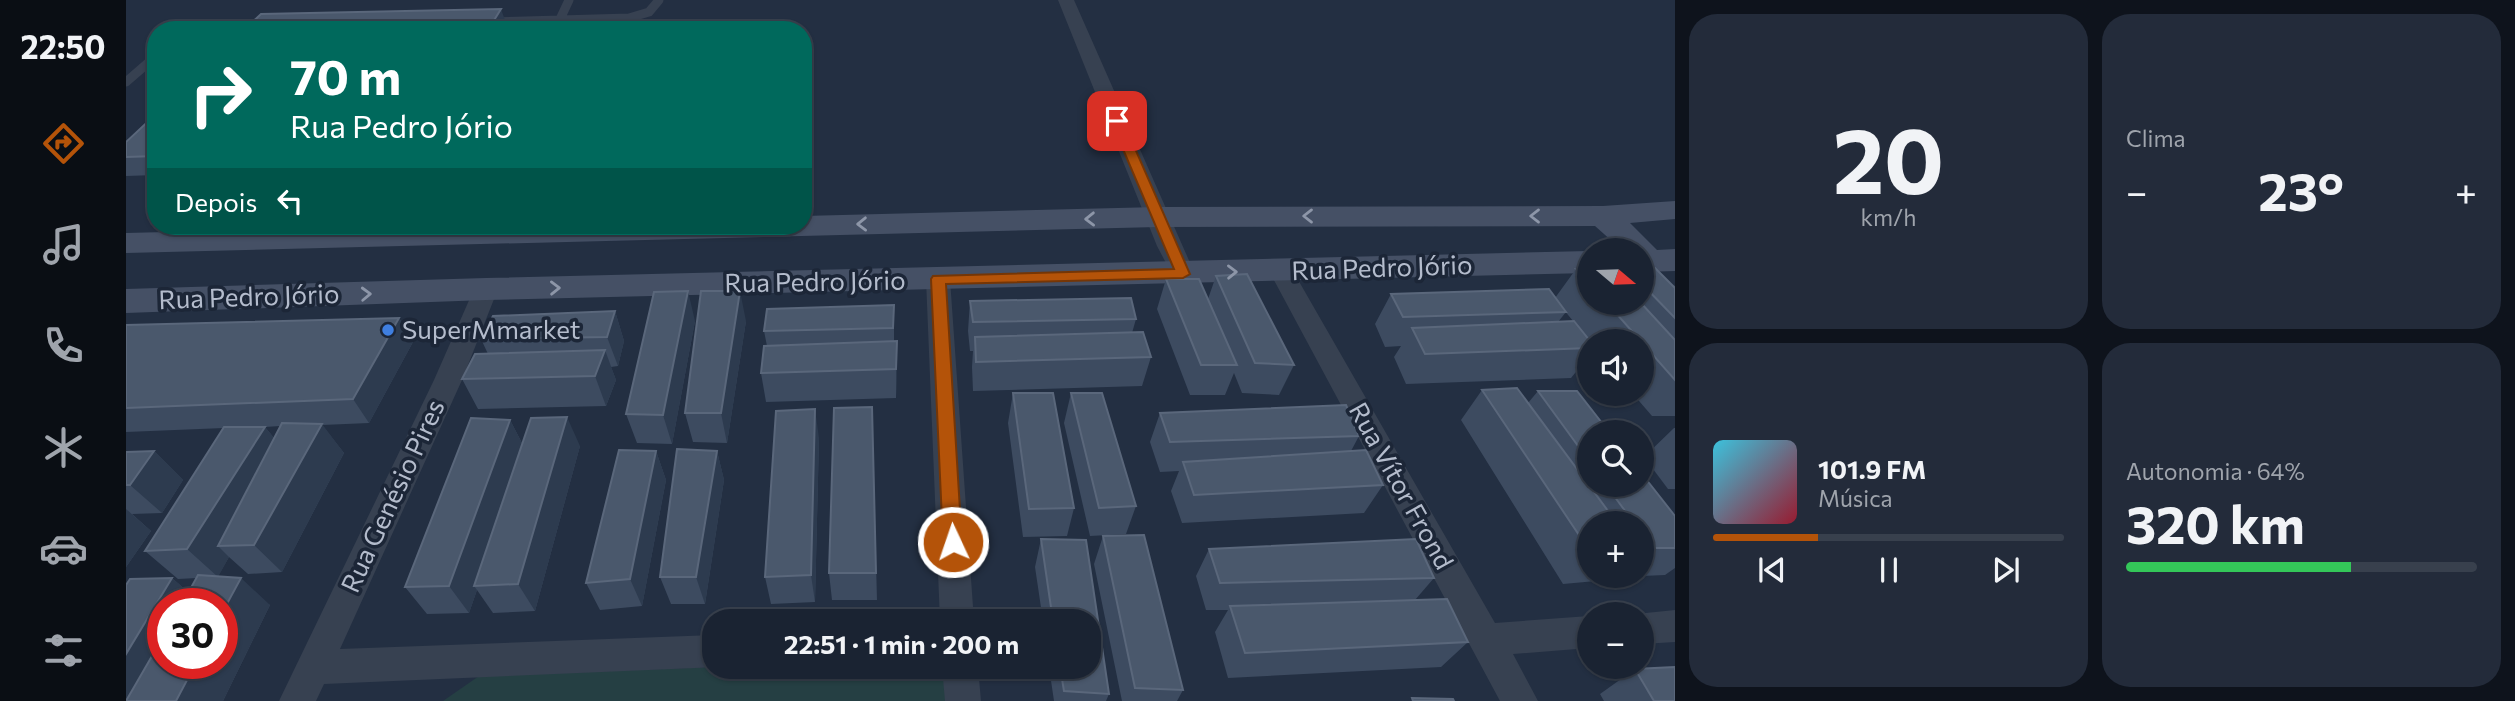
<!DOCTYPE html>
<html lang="pt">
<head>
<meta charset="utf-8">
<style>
	:root { --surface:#1a2332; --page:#232b3a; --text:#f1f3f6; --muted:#9fa4ac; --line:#38404d; --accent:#b45309 }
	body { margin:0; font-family:Commissioner,sans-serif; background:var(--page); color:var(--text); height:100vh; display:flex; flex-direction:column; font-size:26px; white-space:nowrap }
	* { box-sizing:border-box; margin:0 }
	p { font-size:23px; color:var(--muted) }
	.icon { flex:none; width:38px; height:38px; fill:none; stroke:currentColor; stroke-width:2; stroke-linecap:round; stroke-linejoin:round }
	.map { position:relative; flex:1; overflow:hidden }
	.sheet { display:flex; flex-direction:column; gap:14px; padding:14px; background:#0e131c; width:840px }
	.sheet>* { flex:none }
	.hud { position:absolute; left:21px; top:21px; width:665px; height:214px; border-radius:28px; box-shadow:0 2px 5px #0004,0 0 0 2px var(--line); background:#00695c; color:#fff; overflow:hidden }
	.needle { width:46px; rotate:109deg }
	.tools { position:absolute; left:1451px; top:238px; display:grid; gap:14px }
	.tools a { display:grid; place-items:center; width:77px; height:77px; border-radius:50%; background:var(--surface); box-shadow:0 2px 5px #0004,0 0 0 2px var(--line); font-size:35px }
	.speed { position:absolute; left:21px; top:588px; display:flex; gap:14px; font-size:35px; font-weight:700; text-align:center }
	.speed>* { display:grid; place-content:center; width:91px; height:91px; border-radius:50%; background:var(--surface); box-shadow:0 2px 5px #0004,0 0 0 2px var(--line); line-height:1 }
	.speed .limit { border:10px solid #d22; background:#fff; color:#111 }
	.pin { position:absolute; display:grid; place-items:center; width:60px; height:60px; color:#fff; margin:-30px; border-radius:14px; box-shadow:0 4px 10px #0006 }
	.me { position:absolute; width:77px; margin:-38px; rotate:357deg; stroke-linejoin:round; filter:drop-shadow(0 0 5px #0008) }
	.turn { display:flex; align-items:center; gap:24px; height:147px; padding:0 28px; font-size:32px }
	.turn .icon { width:91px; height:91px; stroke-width:2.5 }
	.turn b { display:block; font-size:49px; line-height:60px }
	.then { display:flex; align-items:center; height:66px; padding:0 28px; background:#0003; gap:14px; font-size:26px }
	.big { font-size:52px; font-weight:700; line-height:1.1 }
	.sheet .tile { flex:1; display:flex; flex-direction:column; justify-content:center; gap:10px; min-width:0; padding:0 24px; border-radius:28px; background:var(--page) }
	.sheet .dial { align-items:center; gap:0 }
	.dial b { font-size:91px; line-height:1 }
	.song { display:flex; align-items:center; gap:21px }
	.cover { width:84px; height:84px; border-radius:10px; background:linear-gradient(135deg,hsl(190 70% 55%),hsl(350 70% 35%)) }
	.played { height:7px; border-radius:4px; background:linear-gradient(90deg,var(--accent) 30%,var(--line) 30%) }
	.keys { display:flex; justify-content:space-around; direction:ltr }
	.heat { display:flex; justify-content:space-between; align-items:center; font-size:38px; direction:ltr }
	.charge { height:10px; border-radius:5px; background:linear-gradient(90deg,#34c759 64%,var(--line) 0) }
	.sheet .tiles { flex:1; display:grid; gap:14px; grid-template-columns:repeat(2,1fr) }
	.trip { position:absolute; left:576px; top:609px; width:399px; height:70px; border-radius:28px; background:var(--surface); box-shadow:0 2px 5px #0004,0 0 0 2px var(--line); font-weight:700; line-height:70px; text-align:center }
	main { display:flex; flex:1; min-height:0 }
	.dock { display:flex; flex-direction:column; width:126px; justify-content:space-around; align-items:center; background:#0a0e14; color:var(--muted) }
	.dock .icon { width:49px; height:49px }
	.dock .current { color:var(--accent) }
	.dock b { font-size:32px; color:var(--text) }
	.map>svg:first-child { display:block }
	.green { fill:#253f43 }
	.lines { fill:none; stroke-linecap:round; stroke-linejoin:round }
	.lane { stroke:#374151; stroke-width:9 }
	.street { fill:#374151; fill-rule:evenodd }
	.secondary { fill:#455065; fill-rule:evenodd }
	.wall { fill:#3d4b60; fill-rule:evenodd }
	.shaded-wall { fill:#2d3b4f }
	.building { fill:#4a586c; stroke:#5a677b; stroke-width:2 }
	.oneway { stroke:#8d96a8 }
	.route { fill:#b45309; stroke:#753606; stroke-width:2 }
	.shop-dot { fill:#3f7fe0; stroke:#1c2637; stroke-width:2.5 }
	.labels { text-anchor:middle; stroke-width:7; stroke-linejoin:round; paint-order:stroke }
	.street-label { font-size:26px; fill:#b4bccc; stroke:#1c2637 }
	.poi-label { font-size:26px; fill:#b4bccc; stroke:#1c2637; text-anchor:start }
</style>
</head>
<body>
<main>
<nav class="dock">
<b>22:50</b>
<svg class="icon current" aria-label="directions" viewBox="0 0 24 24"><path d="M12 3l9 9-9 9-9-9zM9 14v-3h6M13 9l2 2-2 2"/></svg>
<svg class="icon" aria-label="music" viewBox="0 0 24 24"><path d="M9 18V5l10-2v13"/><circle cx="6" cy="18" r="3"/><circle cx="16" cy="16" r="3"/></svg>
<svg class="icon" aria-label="phone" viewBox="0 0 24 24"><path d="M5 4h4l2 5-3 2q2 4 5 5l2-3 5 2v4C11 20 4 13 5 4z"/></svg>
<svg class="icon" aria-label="climate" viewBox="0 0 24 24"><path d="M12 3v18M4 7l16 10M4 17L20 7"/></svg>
<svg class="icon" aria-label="car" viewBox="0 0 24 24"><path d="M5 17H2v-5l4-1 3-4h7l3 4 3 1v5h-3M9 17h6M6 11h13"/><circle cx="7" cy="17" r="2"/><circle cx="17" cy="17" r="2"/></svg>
<svg class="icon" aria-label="filters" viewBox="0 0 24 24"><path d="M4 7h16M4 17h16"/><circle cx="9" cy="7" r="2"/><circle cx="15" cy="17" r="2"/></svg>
</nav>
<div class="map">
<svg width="1549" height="701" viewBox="0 0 1549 701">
	<rect width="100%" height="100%" fill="#232f42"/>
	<path class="green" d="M588 667H818L826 681 828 701H317L353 676Z"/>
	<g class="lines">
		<path class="lane" d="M365 22 503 18 523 12 533 0
			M95 30 134 29
			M429 30 443 0
			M0 82 30 56"/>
		<path class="street" d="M932 0H948L1069 274 1065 280 1057 282 1049 280 1031 246Z
			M1155 263 1163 265 1167 271 1369 623 1463 616V648L1387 654 1412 701H1374L1143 271 1147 265Z
			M812 271 821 273 824 279 848 621H814L800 279 803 273Z
			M360 281 369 283 372 289 336 380 214 649 588 635V667H593L198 684 190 701H153L308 380 348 289 351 283Z
			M1549 610V642L1516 644V614H1510Z
			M816 667H852L855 701H819Z"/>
		<path class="secondary" d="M1549 201V219L1504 223 1531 250 1549 249V271L1516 272V250H1496L1469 226 1032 227 0 253V233L286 226H677V216L1032 207 1477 206Z
			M1463 251V273L360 300 0 313V289L360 278Z"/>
	</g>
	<path class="wall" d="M30 114V175L0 176V142Z
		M1463 268V303H1516V269L1548 287 1549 285V416H1526L1507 394H1516V341H1463V356L1445 378 1280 384 1268 357 1275 346 1259 347 1249 324 1265 294 1429 298 1450 269ZM1438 310 1447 321 1432 322 1440 312Z
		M1090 276 1168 365 1153 395 1116 393 1108 373 1099 395H1064L1031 309 1040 279 1082 299Z
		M844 301 1010 319 1006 333 1025 357 1016 386 847 391 846 367 847 351H844L842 331Z
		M768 305V341H771L770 398 640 402 635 373 641 346 638 331Z
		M489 311 498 341 492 366 485 367 490 380 480 406 352 409 336 379 362 354 355 339Z
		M273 318 287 342 243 423 196 425 218 453 156 572 122 574 103 557 92 576 144 605 97 701 46 578 62 592 71 578 52 579 19 551 98 428 0 432V325ZM154 426 148 438 139 427Z
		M569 321 546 444 511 443 500 414Z
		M620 321 601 443 567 442 559 413Z
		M1356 390 1402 403 1412 391 1463 432V485H1516L1549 516V568L1539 575 1516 576V523H1463V576H1486L1481 580 1437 584 1335 420Z
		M887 393 948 508 941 536 897 537 882 423Z
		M945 393 1010 506 1000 534 964 536 938 423Z
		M746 407 751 600H706L703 573Z
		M1034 413 1233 436 1225 451 1257 485 1238 513 1056 523 1045 491 1053 471 1034 472 1024 442Z
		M384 420 396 443 454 446 409 611 367 613 351 590 343 613 301 614 279 587Z
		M1548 428H1549V489H1542L1518 457Z
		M693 438 689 602 645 604 639 577Z
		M28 451 57 480 36 513 6 514 25 531 0 567V452Z
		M530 451 540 480 516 606 474 610 460 583Z
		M591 451 598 480 579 604H545L534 577Z
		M977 536 1057 690 1051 701H996L968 564Z
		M915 539 960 540 983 694 980 701H928L923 667H962V621H917L909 567Z
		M1083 549 1308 578 1289 600 1342 642 1315 667 1102 678 1089 632 1102 610H1080L1070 576Z
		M1509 669 1549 701H1478L1474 694Z"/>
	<path class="shaded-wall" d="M375 9 381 26 378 30H362Z
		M562 291 569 321 546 444 537 415Z
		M614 291 620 321 601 443 595 413Z
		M489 311 498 341 492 366 481 337Z
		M273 318 287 342 243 423 227 399Z
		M771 341V371L770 398V369Z
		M479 350 490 380 480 406 469 376Z
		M689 409 693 438 689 602 685 575Z
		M441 417 454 446 409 611 392 584Z
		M384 420 399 449 348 586 351 590 343 613 323 586Z
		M196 424 218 453 156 572 128 545Z
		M139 427 163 456 92 546 103 557 92 577 61 549Z
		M28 451 57 480 36 513 4 485Z
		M530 451 540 480 516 606 504 579Z
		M591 451 598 480 579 604 570 577Z
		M0 509 25 531 0 567Z
		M46 578 76 604H37V663L0 701V654Z
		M115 578 144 605 97 701H50L70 663H96V613Z"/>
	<path class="building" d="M375 9 362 30H118L135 14Z
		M30 114V156L0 157V142Z
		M1463 268V283L1450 269Z
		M1529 268 1549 288V318L1516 284V269Z
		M1121 274 1168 365 1129 363 1090 276Z
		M1040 279H1073L1111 365H1075Z
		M1423 289 1440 312 1277 317 1265 294Z
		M562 291 537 415 500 414 528 292Z
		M575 291H614L595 413H559Z
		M1005 298 1010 319 847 322 844 301Z
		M1481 303H1515L1549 340V380Z
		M768 305 767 328 638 331 641 309Z
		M489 311 481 337 355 339 367 316Z
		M273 318 227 399 0 408V325Z
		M1448 321 1464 341H1463V348L1299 354 1286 328Z
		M1017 332 1025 357 850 362 849 337Z
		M771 341 770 369 635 373 638 346Z
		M479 350 469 376 336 379 349 354Z
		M1391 388 1491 523H1463V550L1356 390Z
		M1412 391H1451L1483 432H1463V461Z
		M887 393H927L948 508 903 509Z
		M945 393H976L1010 506 973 508Z
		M1220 405 1233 436 1044 442 1034 413Z
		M746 407 750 573H703L708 408Z
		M689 409 685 575 639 577 650 411Z
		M441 417 392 584 348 586 405 418Z
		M345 418 384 420 323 586 279 587Z
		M156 423 196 424 128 545 92 546Z
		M98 427H139L61 549 19 551Z
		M551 449 591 451 570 577H534Z
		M493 450 530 451 504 579 460 583Z
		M1240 450 1257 485 1068 495 1057 462Z
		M28 451 4 485H0V452Z
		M1516 474 1549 516V548H1527L1516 533V523H1508L1480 485H1516Z
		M1018 535 1057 690 1009 688 977 536Z
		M915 539 960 540 983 694 938 691 934 667H962V621H927Z
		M1290 539 1308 578 1094 583 1083 549Z
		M72 575 115 578 96 613V604H56Z
		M46 578 0 654V585L4 579Z
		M1321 599 1342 642 1119 653 1104 606Z
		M37 637V663H70L50 701H0Z
		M1549 667V701H1528L1509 669Z
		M1286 698 1327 699 1328 701H1287Z"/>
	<defs><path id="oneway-chevron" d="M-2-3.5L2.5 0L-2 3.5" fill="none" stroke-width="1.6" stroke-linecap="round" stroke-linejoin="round" transform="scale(1.75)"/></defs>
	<g class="oneway">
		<use href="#oneway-chevron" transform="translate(1182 216) rotate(180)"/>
		<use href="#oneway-chevron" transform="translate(1409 216) rotate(-180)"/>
		<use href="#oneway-chevron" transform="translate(964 219) rotate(179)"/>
		<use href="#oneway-chevron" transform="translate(736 224) rotate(179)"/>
		<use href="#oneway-chevron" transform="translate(1106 272) rotate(-1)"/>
		<use href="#oneway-chevron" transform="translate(429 288) rotate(-1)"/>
		<use href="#oneway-chevron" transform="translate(240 294) rotate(-2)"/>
	</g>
	<path class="route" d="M987 118 997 121 1064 274 1057 278 820 284 836 542 833 548 827 551 820 548 817 542 805 279 807 276 1048 269 985 121Z"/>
	<circle class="shop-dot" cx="262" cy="330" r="7"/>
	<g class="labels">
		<g class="street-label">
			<text transform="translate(1256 268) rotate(-2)" y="9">Rua Pedro Jório</text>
			<text transform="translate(689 282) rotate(-1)" y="9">Rua Pedro Jório</text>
			<text transform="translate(123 297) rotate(-2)" y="9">Rua Pedro Jório</text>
			<text transform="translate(1275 486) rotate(61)" y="9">Rua Vítor Frond</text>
			<text transform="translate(267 496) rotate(-65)" y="9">Rua Genésio Pires</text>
		</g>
		<g class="poi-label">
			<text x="276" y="339">SuperMmarket</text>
		</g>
	</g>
</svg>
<div class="tools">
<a><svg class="needle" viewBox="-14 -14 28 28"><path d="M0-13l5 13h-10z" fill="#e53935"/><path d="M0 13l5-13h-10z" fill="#9fa4ac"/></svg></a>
<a><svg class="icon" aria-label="sound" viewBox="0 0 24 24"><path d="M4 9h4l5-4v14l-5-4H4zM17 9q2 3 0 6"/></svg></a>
<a><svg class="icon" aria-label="search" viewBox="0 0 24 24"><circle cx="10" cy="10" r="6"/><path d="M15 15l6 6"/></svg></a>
<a>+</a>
<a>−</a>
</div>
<div class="speed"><div class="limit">30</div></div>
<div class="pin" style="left:991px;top:121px;background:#d93025"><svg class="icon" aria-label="arrive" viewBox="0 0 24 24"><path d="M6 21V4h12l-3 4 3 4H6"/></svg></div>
<svg class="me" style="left:827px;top:542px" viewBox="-20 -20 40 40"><circle r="17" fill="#b45309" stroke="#fff" stroke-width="3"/><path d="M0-11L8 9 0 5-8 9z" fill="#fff"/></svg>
<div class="trip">22:51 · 1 min · 200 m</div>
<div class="hud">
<div class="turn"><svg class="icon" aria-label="right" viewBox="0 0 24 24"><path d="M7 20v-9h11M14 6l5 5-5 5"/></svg><div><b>70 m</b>Rua Pedro Jório</div></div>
<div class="then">Depois<svg class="icon" aria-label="left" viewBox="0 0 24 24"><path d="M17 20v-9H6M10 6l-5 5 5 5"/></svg></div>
</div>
</div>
<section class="sheet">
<div class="tiles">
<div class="tile dial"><b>20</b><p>km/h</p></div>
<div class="tile"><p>Clima</p>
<div class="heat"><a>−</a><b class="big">23°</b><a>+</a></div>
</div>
<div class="tile">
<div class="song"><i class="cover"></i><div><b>101.9 FM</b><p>Música</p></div></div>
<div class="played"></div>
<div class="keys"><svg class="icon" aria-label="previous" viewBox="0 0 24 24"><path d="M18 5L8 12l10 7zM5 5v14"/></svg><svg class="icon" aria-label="pause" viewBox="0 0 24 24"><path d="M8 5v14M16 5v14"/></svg><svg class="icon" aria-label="next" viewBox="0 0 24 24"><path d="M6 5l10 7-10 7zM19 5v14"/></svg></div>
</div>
<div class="tile"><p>Autonomia · 64%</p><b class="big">320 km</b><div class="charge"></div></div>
</div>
</section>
</main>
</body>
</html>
